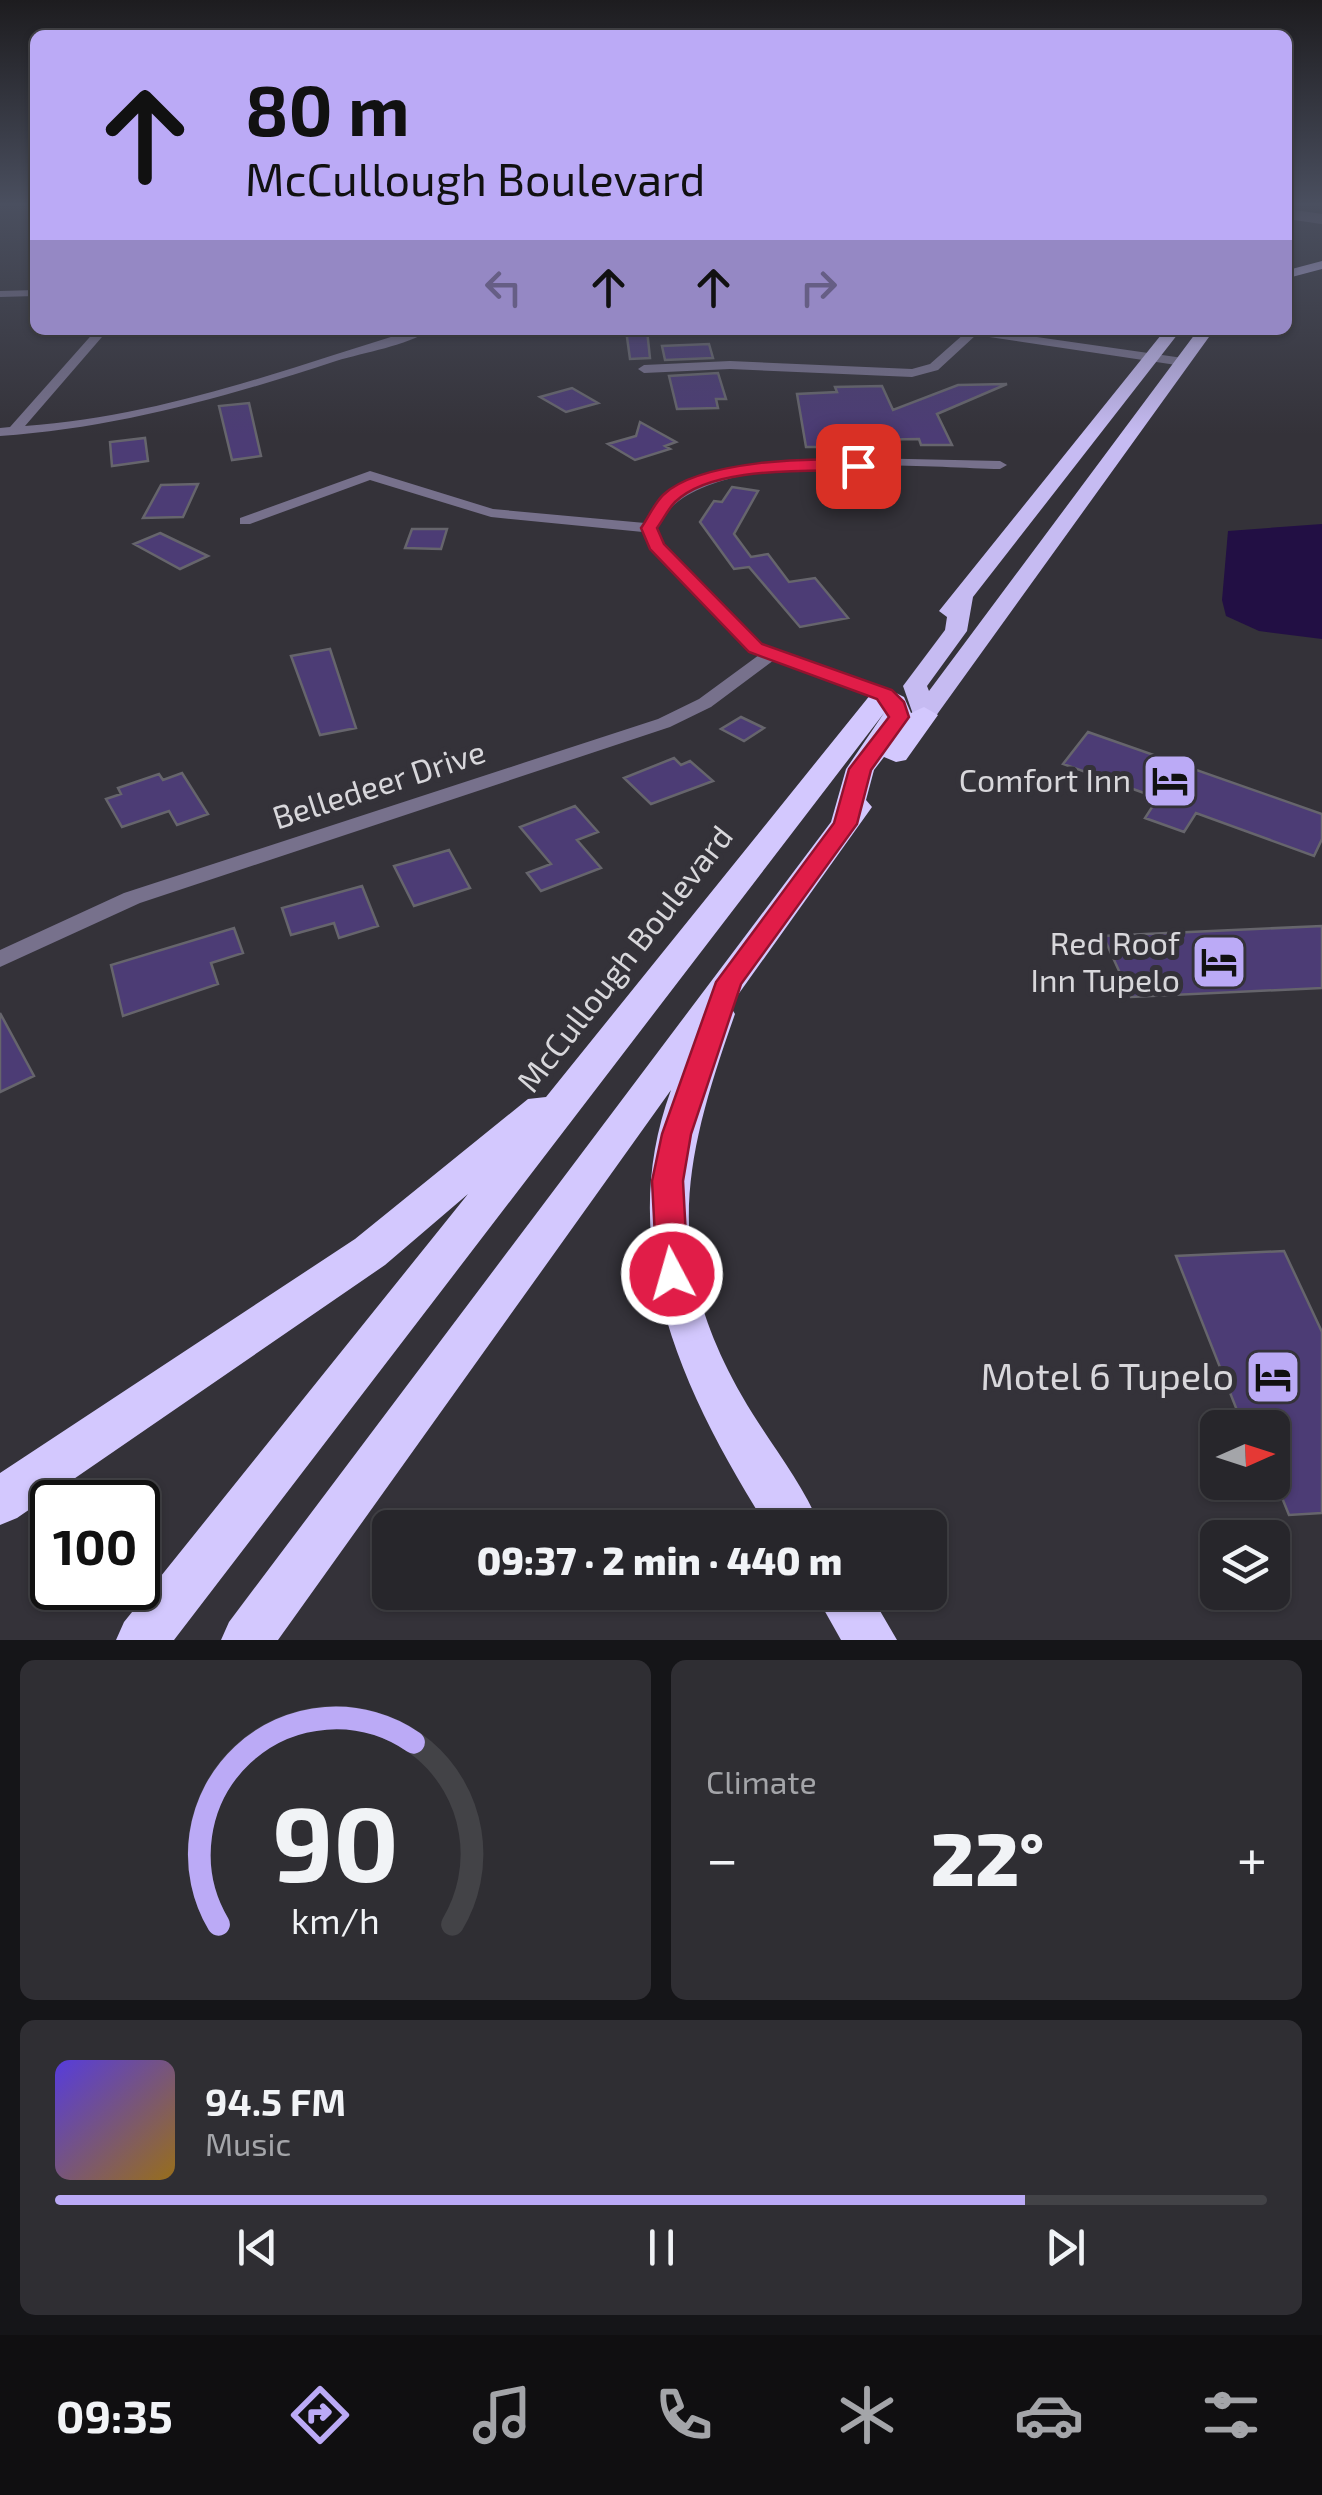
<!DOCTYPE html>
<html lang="en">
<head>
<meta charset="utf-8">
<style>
	:root { --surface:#27262b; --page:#2f2e33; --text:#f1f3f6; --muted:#a4a5a9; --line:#434347; --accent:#bbaaf6 }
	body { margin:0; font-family:"Exo 2",sans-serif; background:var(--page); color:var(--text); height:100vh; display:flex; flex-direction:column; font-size:38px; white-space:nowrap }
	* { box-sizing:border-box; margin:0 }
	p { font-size:32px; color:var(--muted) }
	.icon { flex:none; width:55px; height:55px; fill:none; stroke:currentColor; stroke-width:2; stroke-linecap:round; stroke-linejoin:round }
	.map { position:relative; height:1640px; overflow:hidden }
	.side { display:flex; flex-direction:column; gap:20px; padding:20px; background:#151518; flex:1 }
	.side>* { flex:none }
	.hud { position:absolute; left:30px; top:30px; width:1262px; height:305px; border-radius:15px; box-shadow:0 2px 8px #0004,0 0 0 2px var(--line); background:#bbaaf6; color:#111; overflow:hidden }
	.needle { width:65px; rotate:87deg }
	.buttons { position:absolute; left:1200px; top:1410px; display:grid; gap:20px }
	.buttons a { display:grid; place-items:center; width:90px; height:90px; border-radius:15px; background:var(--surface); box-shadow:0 2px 8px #0004,0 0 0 2px var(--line); font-size:50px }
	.speed { position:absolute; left:30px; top:1480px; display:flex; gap:20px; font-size:50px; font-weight:700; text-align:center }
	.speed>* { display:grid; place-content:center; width:130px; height:130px; border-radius:50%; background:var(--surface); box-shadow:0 2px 8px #0004,0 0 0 2px var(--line); line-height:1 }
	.speed .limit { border:5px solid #111; border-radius:15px; background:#fff; color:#111 }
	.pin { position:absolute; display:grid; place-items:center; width:85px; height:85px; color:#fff; margin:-42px; border-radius:20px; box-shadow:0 5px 15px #0006 }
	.me { position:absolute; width:110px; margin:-55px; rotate:354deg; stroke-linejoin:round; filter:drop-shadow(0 0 8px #0008) }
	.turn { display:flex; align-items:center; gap:35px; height:210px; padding:0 50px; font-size:45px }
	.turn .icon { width:130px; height:130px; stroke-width:2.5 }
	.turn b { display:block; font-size:70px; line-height:85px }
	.lanes { display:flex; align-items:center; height:95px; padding:0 50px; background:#0003; justify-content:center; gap:50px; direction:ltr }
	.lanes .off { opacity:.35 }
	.big { font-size:75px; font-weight:800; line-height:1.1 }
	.side .card { flex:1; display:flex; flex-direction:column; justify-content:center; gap:15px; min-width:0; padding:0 35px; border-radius:15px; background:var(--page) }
	.side .dial { align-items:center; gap:0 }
	.dial svg { height:260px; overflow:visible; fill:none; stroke:var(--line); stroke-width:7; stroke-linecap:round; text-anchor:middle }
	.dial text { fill:var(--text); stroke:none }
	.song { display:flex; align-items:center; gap:30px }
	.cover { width:120px; height:120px; border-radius:15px; background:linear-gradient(135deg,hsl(250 70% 55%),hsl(40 70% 35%)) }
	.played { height:10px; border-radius:5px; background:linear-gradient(90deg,var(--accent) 80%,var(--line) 80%) }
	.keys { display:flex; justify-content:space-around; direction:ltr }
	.heat { display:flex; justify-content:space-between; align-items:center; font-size:55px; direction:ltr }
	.side .tiles { flex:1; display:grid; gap:20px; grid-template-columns:1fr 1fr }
	.card:last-child { grid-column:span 2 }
	.trip { position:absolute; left:372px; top:1510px; width:575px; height:100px; border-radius:15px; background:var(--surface); box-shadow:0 2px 8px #0004,0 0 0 2px var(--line); font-weight:800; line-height:100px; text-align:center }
	.dock { display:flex; height:160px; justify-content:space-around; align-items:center; background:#100f11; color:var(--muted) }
	.dock .icon { width:70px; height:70px }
	.dock .active { color:var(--accent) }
	.dock b { font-size:45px; color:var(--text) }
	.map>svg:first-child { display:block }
	.water { fill:#220f44 }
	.building { fill:#4c3c75; stroke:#66656c; stroke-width:2.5 }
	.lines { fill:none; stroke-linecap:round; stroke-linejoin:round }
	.minor { fill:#77718c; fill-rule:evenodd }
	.trunk { fill:#c6bbf2; fill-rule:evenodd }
	.motorway { fill:#d3c8fe; fill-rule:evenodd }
	.tertiary-bridge { stroke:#77718c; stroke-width:10 }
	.route { fill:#e11d48; stroke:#92132f; stroke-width:2.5 }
	.labels { text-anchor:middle; stroke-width:10; stroke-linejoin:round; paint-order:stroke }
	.poi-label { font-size:32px; fill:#d8d7db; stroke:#343239; text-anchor:end }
	.street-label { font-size:32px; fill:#d8d7db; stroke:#343239 }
	.near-poi-label { font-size:38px; fill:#d8d7db; stroke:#343239; text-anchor:end }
</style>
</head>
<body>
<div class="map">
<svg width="1322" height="1640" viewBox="0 0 1322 1640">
	<rect width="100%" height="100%" fill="#343239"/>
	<path class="water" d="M1322 524V639L1259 631 1226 616 1222 600 1228 531Z"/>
	<path class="building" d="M626 330H647L650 358 630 359Z
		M709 344 713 358 665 360 662 346Z
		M718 373 726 399H716L718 408 677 409 669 376Z
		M1007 384 937 414 952 445H921L919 439 860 440 862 447H806L797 394 837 392 835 387 882 386 893 410 958 385Z
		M572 388 598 403 566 412 540 397Z
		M249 403 261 456 232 460 219 406Z
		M640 422 676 442 665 446 670 449 635 460 608 444 636 436Z
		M145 438 148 461 112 466 110 442Z
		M198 484 183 517 143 518 161 485Z
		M732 487 758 491 734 534 751 557 768 554 789 582 815 578 848 618 800 627 749 567 734 569 700 522 714 501 722 502Z
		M412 529H447L441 549 405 548Z
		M160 533 208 556 180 569 134 544Z
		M330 649 356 728 320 735 291 656Z
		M741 717 764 728 744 741 721 729Z
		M1088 732 1322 814V839L1314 856 1196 813 1184 832 1145 818 1158 798 1063 764Z
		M674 758 681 765 690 761 713 781 651 804 624 778Z
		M182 773 208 814 177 825 169 811 122 827 106 799 121 794 118 788 159 774 163 780Z
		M575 806 598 832 577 840 601 868 541 891 527 873 551 864 520 827Z
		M449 850 470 888 414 906 394 866Z
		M362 886 378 926 339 938 334 923 291 935 282 908Z
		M1322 926V988L1131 997 1103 936Z
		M234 928 243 953 211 963 218 984 123 1016 111 965Z
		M0 1013 34 1076 0 1092Z
		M1284 1251 1322 1332V1513L1289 1515 1272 1473V1428L1242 1423 1176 1256Z"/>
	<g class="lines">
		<path class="minor" d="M35 290V296L0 297V291Z
			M96 330H108L25 426C159 417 286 369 413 330H431C405 346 366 352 336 361 226 397 117 428 0 436V428L10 427Z
			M960 330H989L1183 358 1189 362 1183 366 976 335 938 370 912 377 730 369 644 373 638 369 644 365 730 361 912 369 930 364 965 333Z
			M862 458 1000 461 1007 465 1000 469C921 467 737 451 675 504 668 510 662 521 656 528L663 544 762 644 890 691 893 695 890 699H878L774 660 711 707 670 727 140 903 0 967V950L124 893 658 719 699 699 759 655 750 652 651 549 643 532 491 517 370 480 250 524H240V518L370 471 493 509 645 523C651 515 657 505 665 499 706 462 809 460 862 458Z"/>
		<path class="trunk" d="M1322 261V269L1288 278V270Z
			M1165 330H1181L973 597 967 631 927 686 929 691 1198 330H1214L933 720H915L903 686 945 630 947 617 939 611Z"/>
		<path class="motorway" d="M884 687 904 697 911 713 924 707 938 715 906 760 896 762 884 757 874 770 866 800 872 807 730 1006 735 1014C684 1159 661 1254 742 1396 767 1440 802 1481 821 1528H768C684 1395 613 1248 671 1090L278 1640H221L229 1622 831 822 846 769 884 713 174 1640H116L124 1622 468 1194 385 1265 17 1518 0 1525V1473L355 1239 528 1099 546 1097 875 689Z
			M814 1592H869L897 1640H841Z"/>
		<path class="tertiary-bridge" d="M1288 214 1322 219"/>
	</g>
	<linearGradient id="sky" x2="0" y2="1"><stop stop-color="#1d1c1f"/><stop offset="0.47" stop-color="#4a4f5f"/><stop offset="1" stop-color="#4a4f5f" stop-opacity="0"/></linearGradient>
	<rect width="1322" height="435" fill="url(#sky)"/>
	<path class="route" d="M864 462V469L858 470C808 472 713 465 675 502 668 509 663 520 657 528L664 544 762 644 892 690 904 702 909 717 871 770 857 824 741 984 691 1134 683 1181 688 1274 684 1284 672 1288 661 1284 657 1274 652 1181 662 1134 716 982 834 823 849 769 889 717 877 699 749 652 650 549 641 528C648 518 654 504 663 495 698 461 818 455 864 462Z"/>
	<defs>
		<g id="hotel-square" transform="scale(2.875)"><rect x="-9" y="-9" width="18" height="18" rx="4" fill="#bbaaf6" stroke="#343239"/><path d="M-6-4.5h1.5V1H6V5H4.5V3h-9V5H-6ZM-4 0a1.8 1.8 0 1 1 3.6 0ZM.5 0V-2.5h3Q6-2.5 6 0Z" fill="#111"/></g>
	</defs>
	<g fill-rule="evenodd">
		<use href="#hotel-square" x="1170" y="781"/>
		<use href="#hotel-square" x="1219" y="962"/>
		<use href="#hotel-square" x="1273" y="1377"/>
	</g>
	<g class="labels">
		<g class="poi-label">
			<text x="1131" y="792">Comfort Inn</text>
			<text x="1180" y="955">Red Roof<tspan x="1180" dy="37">Inn Tupelo</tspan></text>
		</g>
		<g class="street-label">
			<text transform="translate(379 785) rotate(-18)" y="11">Belledeer Drive</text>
			<text transform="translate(625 959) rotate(-52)" y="11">McCullough Boulevard</text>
		</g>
		<g class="near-poi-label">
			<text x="1234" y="1390">Motel 6 Tupelo</text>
		</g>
	</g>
</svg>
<div class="buttons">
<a><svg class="needle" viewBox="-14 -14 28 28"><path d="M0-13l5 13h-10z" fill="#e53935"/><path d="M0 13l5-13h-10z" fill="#a4a5a9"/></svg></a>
<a><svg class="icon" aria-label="layers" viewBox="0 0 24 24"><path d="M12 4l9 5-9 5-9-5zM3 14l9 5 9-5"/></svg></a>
</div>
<div class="speed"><div class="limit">100</div></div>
<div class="pin" style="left:858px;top:466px;background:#d93025"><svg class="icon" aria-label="arrive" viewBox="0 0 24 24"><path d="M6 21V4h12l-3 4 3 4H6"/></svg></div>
<svg class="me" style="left:672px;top:1274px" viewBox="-20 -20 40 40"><circle r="17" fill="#e11d48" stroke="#fff" stroke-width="3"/><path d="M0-11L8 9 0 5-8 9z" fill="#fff"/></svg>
<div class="trip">09:37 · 2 min · 440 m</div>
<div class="hud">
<div class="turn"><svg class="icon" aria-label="ahead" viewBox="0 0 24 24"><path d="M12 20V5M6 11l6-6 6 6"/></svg><div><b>80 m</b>McCullough Boulevard</div></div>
<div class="lanes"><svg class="icon off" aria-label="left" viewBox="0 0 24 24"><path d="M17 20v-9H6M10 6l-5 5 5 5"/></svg><svg class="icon" aria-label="ahead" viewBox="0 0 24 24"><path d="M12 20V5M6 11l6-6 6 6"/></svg><svg class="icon" aria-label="ahead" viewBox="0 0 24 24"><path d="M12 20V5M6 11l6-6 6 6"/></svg><svg class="icon off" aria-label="right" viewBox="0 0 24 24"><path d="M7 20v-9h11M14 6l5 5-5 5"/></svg></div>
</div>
</div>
<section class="side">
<div class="tiles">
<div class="card dial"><svg viewBox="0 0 100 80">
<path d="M14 69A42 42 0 1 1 86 69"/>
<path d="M14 69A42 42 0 0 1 74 13" stroke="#bbaaf6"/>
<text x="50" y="56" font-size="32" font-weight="700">90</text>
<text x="50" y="72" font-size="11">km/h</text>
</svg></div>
<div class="card"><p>Climate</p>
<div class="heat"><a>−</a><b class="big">22°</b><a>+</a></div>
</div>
<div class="card">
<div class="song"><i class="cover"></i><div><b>94.5 FM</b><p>Music</p></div></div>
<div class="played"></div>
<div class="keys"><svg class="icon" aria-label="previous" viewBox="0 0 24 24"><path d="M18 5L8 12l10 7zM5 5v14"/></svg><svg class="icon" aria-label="pause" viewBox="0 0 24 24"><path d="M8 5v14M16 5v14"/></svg><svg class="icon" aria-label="next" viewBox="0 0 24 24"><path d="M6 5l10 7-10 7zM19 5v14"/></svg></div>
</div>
</div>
</section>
<nav class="dock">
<b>09:35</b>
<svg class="icon active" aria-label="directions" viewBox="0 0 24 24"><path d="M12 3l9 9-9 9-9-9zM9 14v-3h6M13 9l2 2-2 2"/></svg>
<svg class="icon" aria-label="music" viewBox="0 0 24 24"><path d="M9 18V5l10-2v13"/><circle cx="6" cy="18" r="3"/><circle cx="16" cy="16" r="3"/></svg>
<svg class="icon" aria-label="phone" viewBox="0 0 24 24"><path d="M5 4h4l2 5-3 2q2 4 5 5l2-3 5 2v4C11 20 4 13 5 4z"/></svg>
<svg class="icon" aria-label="climate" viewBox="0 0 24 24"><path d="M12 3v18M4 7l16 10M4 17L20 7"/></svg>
<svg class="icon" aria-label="car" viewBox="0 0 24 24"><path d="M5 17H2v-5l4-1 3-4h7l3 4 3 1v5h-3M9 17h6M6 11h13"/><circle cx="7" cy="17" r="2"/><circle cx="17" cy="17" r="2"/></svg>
<svg class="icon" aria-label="filters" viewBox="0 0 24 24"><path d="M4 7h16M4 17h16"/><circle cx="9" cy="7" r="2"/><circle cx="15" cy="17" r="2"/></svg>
</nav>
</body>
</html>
